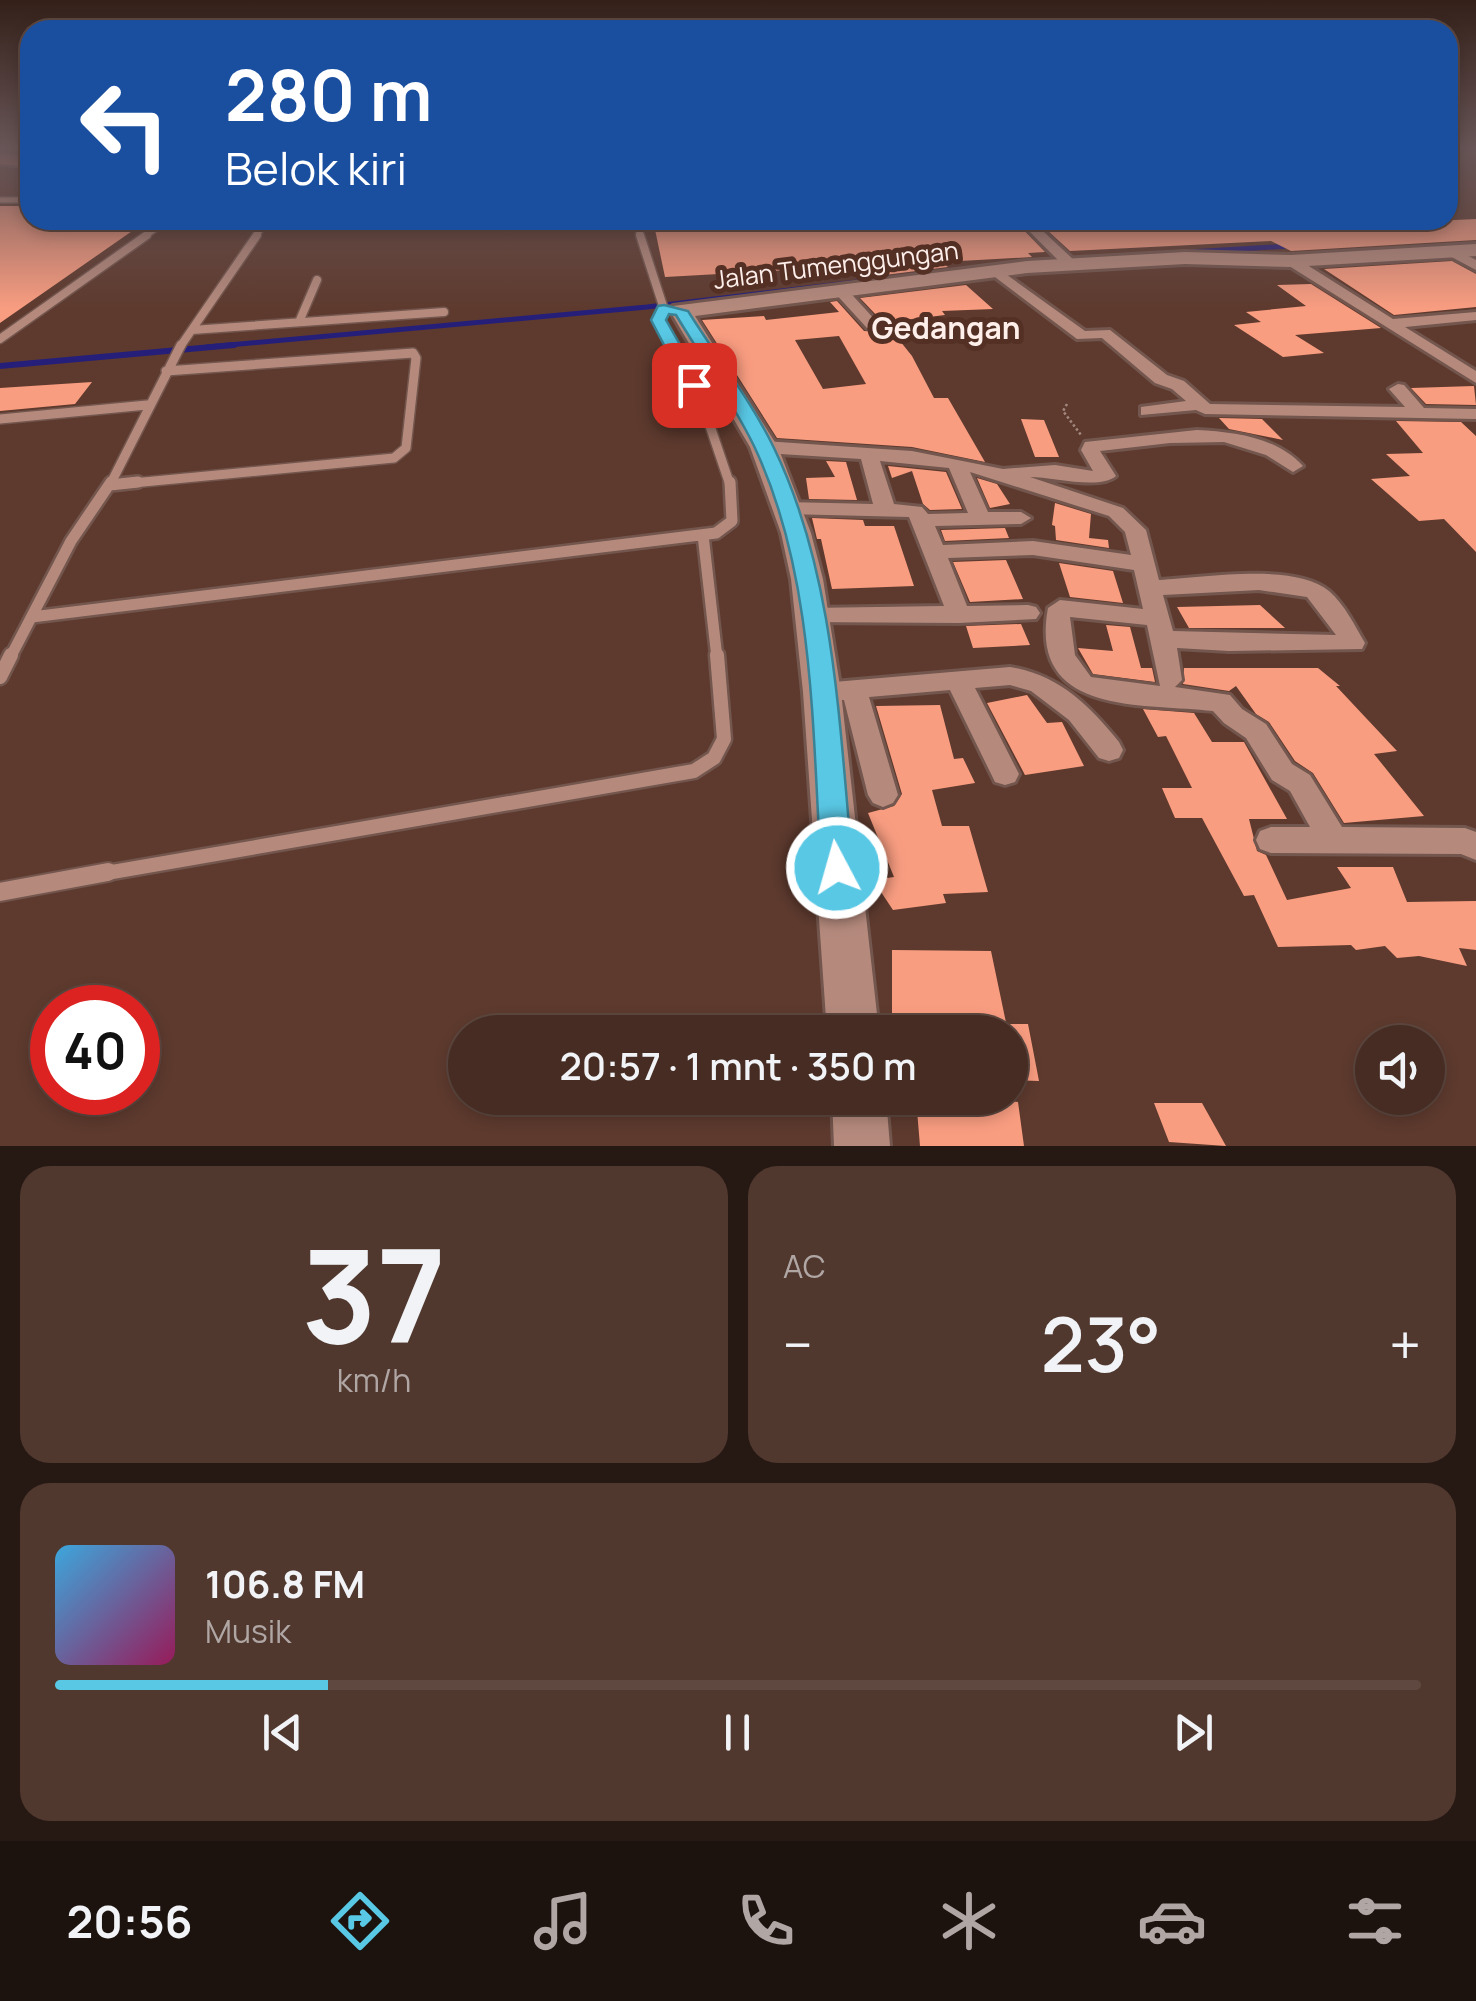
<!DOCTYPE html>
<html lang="id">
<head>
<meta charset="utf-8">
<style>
	:root { --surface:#462c22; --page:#50382f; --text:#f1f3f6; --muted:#b0a7a5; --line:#5e4840; --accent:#59c8e5 }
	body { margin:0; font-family:Manrope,sans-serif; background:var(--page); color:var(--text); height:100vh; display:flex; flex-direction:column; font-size:38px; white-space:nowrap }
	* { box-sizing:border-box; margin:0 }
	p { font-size:32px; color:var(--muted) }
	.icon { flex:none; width:55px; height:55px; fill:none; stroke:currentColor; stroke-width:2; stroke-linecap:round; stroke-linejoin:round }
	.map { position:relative; height:1146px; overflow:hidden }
	.details { display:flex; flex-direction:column; gap:20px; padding:20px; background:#261813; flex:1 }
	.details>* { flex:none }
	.banner { position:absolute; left:20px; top:20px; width:1438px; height:210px; border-radius:30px; box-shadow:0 5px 15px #0003,0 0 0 2px var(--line); background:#1a4fa0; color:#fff; overflow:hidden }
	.controls { position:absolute; left:1355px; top:1025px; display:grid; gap:20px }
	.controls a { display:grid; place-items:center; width:90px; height:90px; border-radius:50%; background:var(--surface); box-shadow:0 5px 15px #0003,0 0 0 2px var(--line); font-size:50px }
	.speed { position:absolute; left:30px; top:985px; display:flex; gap:20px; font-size:50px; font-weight:700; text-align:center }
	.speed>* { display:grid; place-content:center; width:130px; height:130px; border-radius:50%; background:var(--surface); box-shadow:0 5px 15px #0003,0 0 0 2px var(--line); line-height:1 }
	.speed .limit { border:15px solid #d22; background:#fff; color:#111 }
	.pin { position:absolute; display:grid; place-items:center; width:85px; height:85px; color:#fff; margin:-42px; border-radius:20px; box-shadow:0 5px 15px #0006 }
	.me { position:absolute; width:110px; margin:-55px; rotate:354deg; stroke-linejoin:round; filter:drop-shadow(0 0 8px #0008) }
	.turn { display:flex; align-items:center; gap:35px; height:210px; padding:0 40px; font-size:45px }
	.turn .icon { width:130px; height:130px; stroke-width:2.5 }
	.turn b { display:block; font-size:70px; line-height:85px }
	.big { font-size:75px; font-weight:600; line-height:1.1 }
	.details .card { flex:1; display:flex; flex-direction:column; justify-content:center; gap:15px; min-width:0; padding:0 35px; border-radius:30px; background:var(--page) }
	.details .dial { align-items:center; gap:0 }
	.dial b { font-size:130px; line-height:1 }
	.song { display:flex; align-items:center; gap:30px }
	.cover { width:120px; height:120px; border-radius:15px; background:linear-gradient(135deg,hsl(200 70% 55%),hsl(330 70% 35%)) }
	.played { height:10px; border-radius:5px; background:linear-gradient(90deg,var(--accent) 20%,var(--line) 20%) }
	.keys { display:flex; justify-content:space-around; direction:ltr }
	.heat { display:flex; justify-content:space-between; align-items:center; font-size:55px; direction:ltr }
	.details .tiles { flex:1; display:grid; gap:20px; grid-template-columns:1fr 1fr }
	.card:last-child { grid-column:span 2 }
	.trip { position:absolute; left:448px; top:1015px; width:580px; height:100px; border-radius:50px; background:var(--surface); box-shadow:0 5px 15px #0003,0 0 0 2px var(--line); font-weight:600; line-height:100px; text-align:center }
	.dock { display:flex; height:160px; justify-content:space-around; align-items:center; background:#1c120e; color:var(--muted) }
	.dock .icon { width:70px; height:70px }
	.dock .current { color:var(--accent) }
	.dock b { font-size:45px; color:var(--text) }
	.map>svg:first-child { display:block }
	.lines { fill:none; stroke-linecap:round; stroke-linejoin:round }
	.stream-far1 { stroke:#261f7a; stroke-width:5 }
	.stream { stroke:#261f7a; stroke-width:6 }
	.building { fill:#f99d81; fill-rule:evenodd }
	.lane-far5-casing { stroke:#73564d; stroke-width:8 }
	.lane-far4-casing { stroke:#73564d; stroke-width:11 }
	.lane-far3-casing { stroke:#73564d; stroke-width:12 }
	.lane-far2-casing { stroke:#73564d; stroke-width:16 }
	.lane-far1-casing { stroke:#73564d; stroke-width:19 }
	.lane-casing { stroke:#73564d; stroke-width:22 }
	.street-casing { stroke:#73564d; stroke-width:6 }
	.secondary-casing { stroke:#73564d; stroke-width:6 }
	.primary-casing { stroke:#73564d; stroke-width:5 }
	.path { stroke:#a2877e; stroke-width:2.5; stroke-dasharray:2.5 2.5; stroke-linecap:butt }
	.lane-far5 { stroke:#b58a7d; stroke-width:5 }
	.lane-far4 { stroke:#b58a7d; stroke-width:8 }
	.lane-far3 { stroke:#b58a7d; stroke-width:9 }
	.lane-far2 { stroke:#b58a7d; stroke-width:11 }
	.lane-far1 { stroke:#b58a7d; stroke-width:14 }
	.lane { stroke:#b58a7d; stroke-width:18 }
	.street { fill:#b58a7d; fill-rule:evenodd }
	.secondary { fill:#b58a7d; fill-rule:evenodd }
	.primary { fill:#bc745e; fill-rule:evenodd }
	.route { fill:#59c8e5; stroke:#3a8295; stroke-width:2.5 }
	.labels { text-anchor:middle; stroke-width:10; stroke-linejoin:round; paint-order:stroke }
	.far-street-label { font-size:25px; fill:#feefeb; stroke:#532f24 }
	.far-quarter-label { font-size:30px; font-weight:bold; fill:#feefeb; stroke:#532f24 }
</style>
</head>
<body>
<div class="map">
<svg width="1476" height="1146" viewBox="0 0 1476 1146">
	<rect width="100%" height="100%" fill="#5e3a2e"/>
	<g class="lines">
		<path class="stream-far1" d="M1039 261 1290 246
			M207 347 647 307 966 269"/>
		<path class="stream" d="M0 366 234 345"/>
	</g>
	<path class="building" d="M0 206H30V220H148L0 323Z
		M1476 219V240L1291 251 1271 241 1070 251 1036 220H1361L1368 224Z
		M653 220H1014L1045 252 1028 253 1032 257 942 262 948 267 861 278 860 266 665 277Z
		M1452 261 1476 274V307L1394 315 1324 269Z
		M1311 284 1381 328 1295 335 1324 353 1283 357 1234 325 1261 322 1246 312 1306 306 1277 285Z
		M966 285 993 309 942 311 945 315 887 322 903 340 900 341 912 356 934 398H948L985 462 912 447 777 438 702 320 764 316 766 320 839 312 830 302 837 301 864 331 877 332 880 319 860 298ZM839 336 866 384 823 389 795 340Z
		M92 382 75 404 0 411V388Z
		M1474 386 1476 405 1426 404 1411 388Z
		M1219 418 1262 419 1283 440 1229 429Z
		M1021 419 1044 420 1059 457H1035Z
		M1396 421 1461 422 1476 436V552L1444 519 1419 521 1371 479 1410 476 1386 454 1423 453Z
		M826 461 846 462 857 500 809 499 806 478 835 477Z
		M888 466 946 472 962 509 930 510 923 504 912 471 892 478Z
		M977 478 997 484 1010 504 990 508Z
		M1055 503 1091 514 1089 538 1108 540 1109 548 1056 540 1055 526 1052 525Z
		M812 518 863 520 865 526H894L914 586 832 589 821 539H817Z
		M1005 528 1009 538 945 541 941 530Z
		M1006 560 1023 599 970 602 953 562Z
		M1059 563 1113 571 1123 603 1070 597Z
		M1260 605 1285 628H1189L1177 607Z
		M1021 624 1030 645 973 648 966 626Z
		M1106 625 1130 627 1141 668H1152L1155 682 1093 674 1078 648 1113 651Z
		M1184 668H1318L1340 686H1336L1397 751 1374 754 1424 816 1344 823 1313 773 1295 761 1269 722 1256 714 1236 686 1229 691 1183 684Z
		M1027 695 1047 723 1062 722 1084 766 1025 775 987 703Z
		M940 705 954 759 963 758 975 783 932 790 942 826H969L988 892 943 894 946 903 893 910 873 880 894 877 868 813 894 806 902 794 876 706Z
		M1143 709 1194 713 1212 742H1244L1287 819H1249L1257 851 1266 855 1287 900 1351 888 1337 867H1393L1407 902 1476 901V950L1459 948 1467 966 1419 956 1397 958 1385 946 1356 950 1351 945 1278 947 1254 895 1244 896 1202 818H1175L1162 788H1192L1166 736 1158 737Z
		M892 950 991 951 1008 1032H902L899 1016H892Z
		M1010 1024H1028L1039 1081 1010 1080Z
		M916 1098H981L1018 1102 1024 1146H920Z
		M1154 1103H1202L1226 1146 1169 1142Z"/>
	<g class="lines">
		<g class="lane-far5-casing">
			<path id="lane-far5" d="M0 200H30
				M635 220 641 238
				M261 227 377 220
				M143 238 168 220
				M255 238 267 220"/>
		</g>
		<g class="lane-far4-casing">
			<path id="lane-far4" d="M640 235 664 309 670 310
				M664 309 658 320 672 347
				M299 322 317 280
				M192 330 444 312
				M0 339 147 235
				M180 347 257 235"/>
		</g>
		<g class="lane-far3-casing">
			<path id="lane-far3" d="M671 345 708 420 730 485
				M0 419 147 405
				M110 485 181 345
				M112 485 394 458 406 448 416 358 413 353 166 371"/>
		</g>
		<g class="lane-far2-casing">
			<path id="lane-far2" d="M110 485 138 482
				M703 535 717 658
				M32 617 716 533 732 521 730 482
				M10 658 71 541 111 482"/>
		</g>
		<g class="lane-far1-casing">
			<path id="lane-far1" d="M0 677 11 655
				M95 875 694 771 714 758 724 739 717 655"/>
		</g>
		<g class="lane-casing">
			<path id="lane" d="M0 892 108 872"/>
		</g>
		<g class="street-casing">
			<path id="street" d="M1018 220H1031L1075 261V267H1065Z
				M1451 247 1476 260V270L1446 254 1444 251Z
				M1286 258H1296L1393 319 1476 312V320L1405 327 1476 371V383L1286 264Z
				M996 267 1085 331 1110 330 1167 375 1184 381 1210 404 1405 407 1389 389 1398 384 1404 385 1424 408 1476 409V419L1205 414 1196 410 1141 415V407L1186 401 1172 389 1155 383 1102 338 1077 339 991 274V268Z
				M834 286H844L877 322V328H867L834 292Z
				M1197 430C1235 432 1276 437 1303 466L1293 472 1266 455 1224 442 1170 443 1100 451 1116 476C1100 490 1053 477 1030 477L1123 508 1146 530 1159 580C1202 578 1295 562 1329 591 1345 605 1355 626 1365 643L1362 649 1229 651 1177 648 1182 680 1175 687 1230 695 1242 709 1266 724 1292 764 1310 775 1342 827 1465 828 1476 832V860L1461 854 1271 853 1260 849 1256 840 1260 831 1271 827H1310L1290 791 1272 780 1246 738 1224 723 1213 711C1141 703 1028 716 1048 608L1060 600 1143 609 1134 570 1033 555 948 558 967 606 1028 605 1036 607 1040 613 1036 619 959 623 803 622 799 616 811 608 944 606 909 517 786 514 776 508 786 502 873 504 861 459 764 453 755 447 764 441 912 451 1003 469 1055 465 1093 471 1081 450 1085 442ZM880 461 949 468 968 513 928 514 922 507 894 504ZM970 472 1109 516 1125 532 1131 555 1033 541 943 545 935 526 1021 524 1031 518 1021 512H988ZM1259 590 1307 597 1336 635 1173 631 1163 595ZM1070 617 1147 625 1160 686 1091 677 1075 655Z
				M1010 667C1059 675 1089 705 1119 742L1123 750 1119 758 1109 761 1099 758 1069 720 1031 691 1010 685 975 688 1019 774 1015 782 1005 785 995 782 950 690 869 697 898 795 893 803 883 807 873 803 868 795 844 700 813 699 809 692 813 685 822 683Z"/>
		</g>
		<g class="secondary-casing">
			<path id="secondary" d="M1476 244V256L1291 267 1185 264 1027 273 695 316 778 447 811 533 823 579 841 692 879 1032H827L803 692 791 579 781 533 750 447 670 311 673 306 1027 261 1185 252 1291 255Z
				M832 1098H886L890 1146H834Z"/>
		</g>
		<g class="primary-casing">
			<path id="primary" d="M0 154 30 157V167L0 164Z"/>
		</g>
		<path class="path" d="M1067 404 1063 411 1081 435"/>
		<use href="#lane-far5" class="lane-far5"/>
		<use href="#lane-far4" class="lane-far4"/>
		<use href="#lane-far3" class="lane-far3"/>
		<use href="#lane-far2" class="lane-far2"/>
		<use href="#lane-far1" class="lane-far1"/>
		<use href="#lane" class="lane"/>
		<use href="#street" class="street"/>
		<use href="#secondary" class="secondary"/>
		<use href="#primary" class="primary"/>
	</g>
	<linearGradient id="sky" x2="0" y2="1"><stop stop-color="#342019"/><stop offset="0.48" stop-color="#685557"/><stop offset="1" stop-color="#685557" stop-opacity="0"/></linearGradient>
	<rect width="1476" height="309" fill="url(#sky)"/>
	<path class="route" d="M664 305 688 311C716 356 751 400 774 448 836 576 839 728 853 868L848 877 837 881 826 877 821 868C812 729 815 575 754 446 732 401 702 358 676 315L669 314 666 320 703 385 694 390 685 385 651 320 658 306Z"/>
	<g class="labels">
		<g class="far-street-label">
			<text transform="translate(836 265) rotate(-7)" y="9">Jalan Tumenggungan</text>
		</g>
		<g class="far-quarter-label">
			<text x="946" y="339">Gedangan</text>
		</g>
	</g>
</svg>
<div class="controls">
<a><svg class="icon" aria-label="sound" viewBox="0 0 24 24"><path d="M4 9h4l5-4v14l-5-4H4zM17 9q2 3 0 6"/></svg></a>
</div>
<div class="speed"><div class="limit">40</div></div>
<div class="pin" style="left:694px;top:385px;background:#d93025"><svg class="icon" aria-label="arrive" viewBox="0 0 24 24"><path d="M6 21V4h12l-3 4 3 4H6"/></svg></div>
<svg class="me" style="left:837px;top:868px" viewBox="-20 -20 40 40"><circle r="17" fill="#59c8e5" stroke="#fff" stroke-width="3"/><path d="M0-11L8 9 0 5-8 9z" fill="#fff"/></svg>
<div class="trip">20:57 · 1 mnt · 350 m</div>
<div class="banner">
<div class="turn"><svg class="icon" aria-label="left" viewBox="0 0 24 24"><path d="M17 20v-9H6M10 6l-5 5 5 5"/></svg><div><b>280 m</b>Belok kiri</div></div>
</div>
</div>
<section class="details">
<div class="tiles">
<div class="card dial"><b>37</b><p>km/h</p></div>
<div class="card"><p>AC</p>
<div class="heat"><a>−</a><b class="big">23°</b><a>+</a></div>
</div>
<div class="card">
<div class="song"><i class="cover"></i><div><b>106.8 FM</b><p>Musik</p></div></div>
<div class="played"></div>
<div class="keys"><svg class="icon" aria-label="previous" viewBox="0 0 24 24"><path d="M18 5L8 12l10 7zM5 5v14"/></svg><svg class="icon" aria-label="pause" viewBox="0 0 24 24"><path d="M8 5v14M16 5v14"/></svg><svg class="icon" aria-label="next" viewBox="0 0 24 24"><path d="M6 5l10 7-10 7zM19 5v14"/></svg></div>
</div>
</div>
</section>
<nav class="dock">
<b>20:56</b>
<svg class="icon current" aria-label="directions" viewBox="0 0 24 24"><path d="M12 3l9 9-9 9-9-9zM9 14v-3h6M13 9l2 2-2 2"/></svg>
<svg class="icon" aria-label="music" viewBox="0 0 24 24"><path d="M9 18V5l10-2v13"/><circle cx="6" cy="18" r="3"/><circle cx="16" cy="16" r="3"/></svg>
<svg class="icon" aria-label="phone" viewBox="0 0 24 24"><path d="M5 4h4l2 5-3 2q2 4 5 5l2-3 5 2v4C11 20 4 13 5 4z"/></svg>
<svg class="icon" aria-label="climate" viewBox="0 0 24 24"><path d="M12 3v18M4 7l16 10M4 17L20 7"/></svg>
<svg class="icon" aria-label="car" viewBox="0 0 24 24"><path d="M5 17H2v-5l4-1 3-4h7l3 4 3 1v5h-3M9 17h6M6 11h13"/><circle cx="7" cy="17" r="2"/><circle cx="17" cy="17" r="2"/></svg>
<svg class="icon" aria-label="filters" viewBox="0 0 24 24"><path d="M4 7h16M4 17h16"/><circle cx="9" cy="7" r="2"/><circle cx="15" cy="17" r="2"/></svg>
</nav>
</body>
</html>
